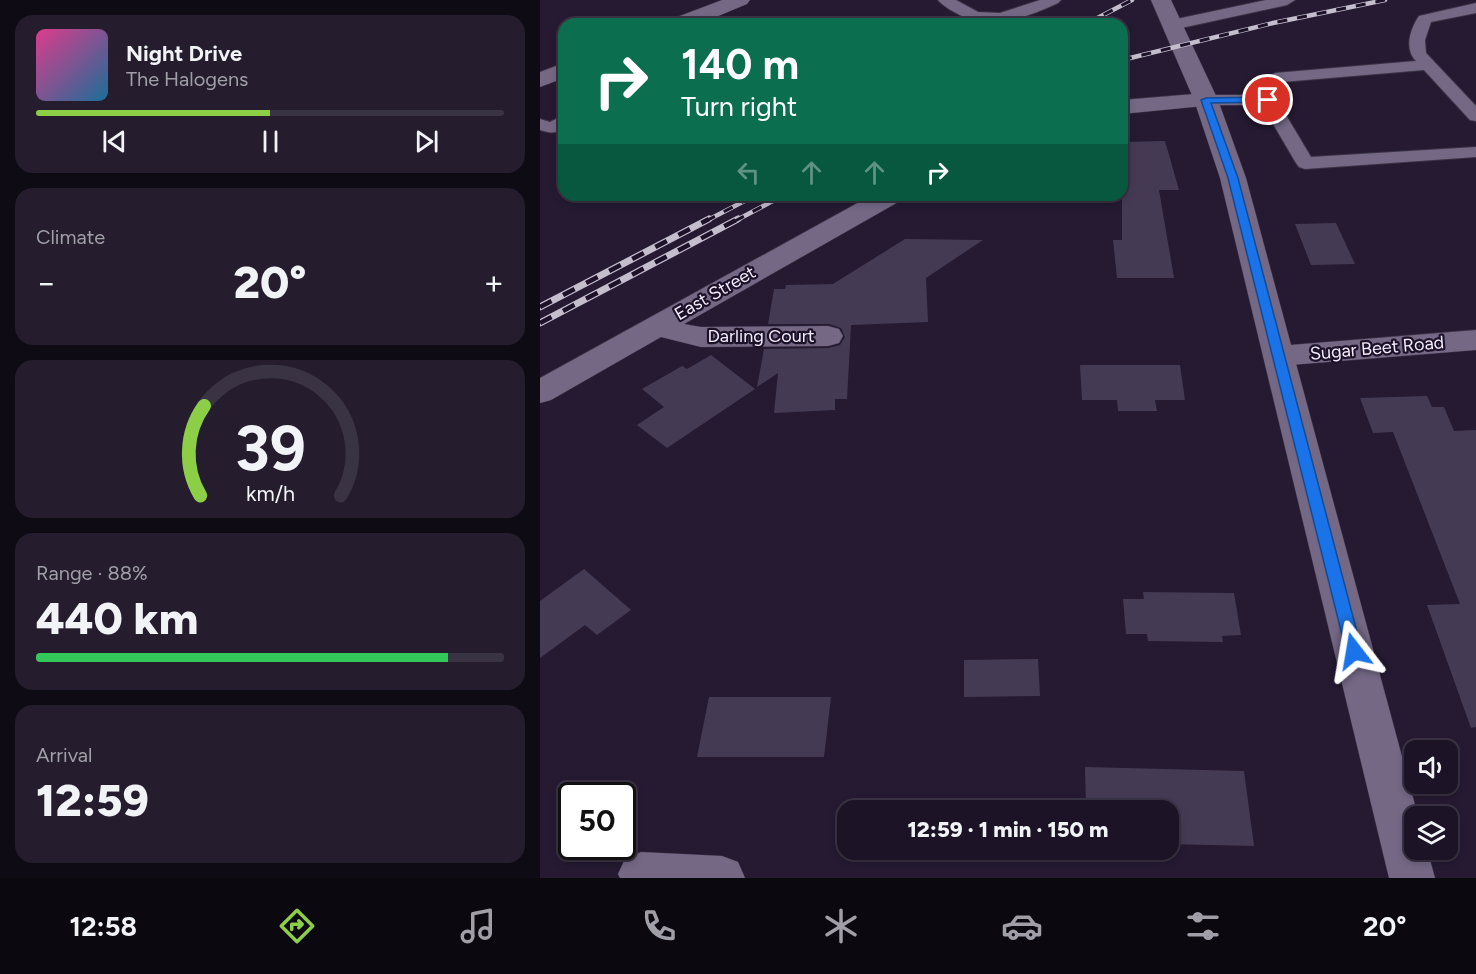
<!DOCTYPE html>
<html lang="en">
<head>
<meta charset="utf-8">
<style>
	:root { --surface:#1c1426; --page:#251d2e; --text:#f1f3f6; --muted:#a09ea7; --line:#3a3343; --accent:#8cce46 }
	body { margin:0; font-family:Figtree,sans-serif; background:var(--page); color:var(--text); height:100vh; display:flex; flex-direction:column; font-size:22px; white-space:nowrap }
	* { box-sizing:border-box; margin:0 }
	p { font-size:20px; color:var(--muted) }
	.icon { flex:none; width:33px; height:33px; fill:none; stroke:currentColor; stroke-width:2; stroke-linecap:round; stroke-linejoin:round }
	.map { position:relative; flex:1; overflow:hidden }
	.sheet { display:flex; flex-direction:column; gap:15px; padding:15px; background:#0f0b15; width:540px }
	.sheet>* { flex:none }
	.top-card { position:absolute; left:18px; top:18px; width:570px; height:183px; border-radius:18px; box-shadow:0 3px 9px #0003,0 0 0 2px var(--line); background:#0b6e4f; color:#fff; overflow:hidden }
	.controls { position:absolute; left:864px; top:740px; display:grid; gap:12px }
	.controls a { display:grid; place-items:center; width:54px; height:54px; border-radius:12px; background:var(--surface); box-shadow:0 3px 9px #0003,0 0 0 2px var(--line); font-size:30px }
	.speed { position:absolute; left:18px; top:782px; display:flex; gap:12px; font-size:30px; font-weight:700; text-align:center }
	.speed>* { display:grid; place-content:center; width:78px; height:78px; border-radius:50%; background:var(--surface); box-shadow:0 3px 9px #0003,0 0 0 2px var(--line); line-height:1 }
	.speed .limit { border:3px solid #111; border-radius:9px; background:#fff; color:#111 }
	.pin { position:absolute; display:grid; place-items:center; width:51px; height:51px; color:#fff; margin:-26px; border:3px solid #fff; border-radius:50%; box-shadow:0 2px 6px #0007 }
	.me { position:absolute; width:66px; margin:-33px; rotate:346deg; stroke-linejoin:round; filter:drop-shadow(0 0 4px #0008) }
	.turn { display:flex; align-items:center; gap:21px; height:126px; padding:0 24px; font-size:27px }
	.turn .icon { width:78px; height:78px; stroke-width:2.5 }
	.turn b { display:block; font-size:42px; line-height:51px }
	.lanes { display:flex; align-items:center; height:57px; padding:0 24px; background:#0003; justify-content:center; gap:30px; direction:ltr }
	.lanes .off { opacity:.35 }
	.big { font-size:45px; font-weight:800; line-height:1.1 }
	.sheet .card { flex:1; display:flex; flex-direction:column; justify-content:center; gap:9px; min-width:0; padding:0 21px; border-radius:18px; background:var(--page) }
	.sheet .dial { align-items:center; gap:0 }
	.dial svg { height:156px; overflow:visible; fill:none; stroke:var(--line); stroke-width:7; stroke-linecap:round; text-anchor:middle }
	.dial text { fill:var(--text); stroke:none }
	.song { display:flex; align-items:center; gap:18px }
	.cover { width:72px; height:72px; border-radius:9px; background:linear-gradient(135deg,hsl(330 70% 55%),hsl(200 70% 35%)) }
	.played { height:6px; border-radius:3px; background:linear-gradient(90deg,var(--accent) 50%,var(--line) 50%) }
	.keys { display:flex; justify-content:space-around; direction:ltr }
	.heat { display:flex; justify-content:space-between; align-items:center; font-size:33px; direction:ltr }
	.charge { height:9px; border-radius:4px; background:linear-gradient(90deg,#34c759 88%,var(--line) 0) }
	.trip { position:absolute; left:297px; top:800px; width:342px; height:60px; border-radius:18px; background:var(--surface); box-shadow:0 3px 9px #0003,0 0 0 2px var(--line); font-weight:800; line-height:60px; text-align:center }
	.tab-bar { display:flex; height:96px; justify-content:space-around; align-items:center; background:#0b080f; color:var(--muted) }
	.tab-bar .icon { width:42px; height:42px }
	.tab-bar .current { color:var(--accent) }
	.tab-bar b { font-size:27px; color:var(--text) }
	main { display:flex; flex:1; min-height:0 }
	.map>svg:first-child { display:block }
	.building { fill:#453a54 }
	.lines { fill:none; stroke-linecap:round; stroke-linejoin:round }
	.service-casing { stroke:#3b3346; stroke-width:2 }
	.minor-casing { stroke:#3b3346; stroke-width:1 }
	.tertiary-casing { stroke:#3b3346; stroke-width:1 }
	.secondary-casing { stroke:#3b3346; stroke-width:1 }
	.service { fill:#746885; fill-rule:evenodd }
	.minor { fill:#746885; fill-rule:evenodd }
	.tertiary { fill:#746885; fill-rule:evenodd }
	.secondary { fill:#746885; fill-rule:evenodd }
	.rail-far1-casing { stroke:#c4bdce; stroke-width:4.5 }
	.rail-casing { stroke:#c4bdce; stroke-width:7 }
	.rail-far1 { stroke:#1c1128; stroke-width:3; stroke-dasharray:10; stroke-linecap:butt }
	.rail { stroke:#1c1128; stroke-width:4.5; stroke-dasharray:13; stroke-linecap:butt }
	.route { fill:#1a73e8; stroke:#114b97; stroke-width:1.5 }
	.labels { text-anchor:middle; stroke-width:4.5; stroke-linejoin:round; paint-order:stroke }
	.street-label { font-size:18px; fill:#f1ebfb; stroke:#1c1128 }
</style>
</head>
<body>
<main>
<section class="sheet">
<div class="card">
<div class="song"><i class="cover"></i><div><b>Night Drive</b><p>The Halogens</p></div></div>
<div class="played"></div>
<div class="keys"><svg class="icon" aria-label="previous" viewBox="0 0 24 24"><path d="M18 5L8 12l10 7zM5 5v14"/></svg><svg class="icon" aria-label="pause" viewBox="0 0 24 24"><path d="M8 5v14M16 5v14"/></svg><svg class="icon" aria-label="next" viewBox="0 0 24 24"><path d="M6 5l10 7-10 7zM19 5v14"/></svg></div>
</div>
<div class="card"><p>Climate</p>
<div class="heat"><a>−</a><b class="big">20°</b><a>+</a></div>
</div>
<div class="card dial"><svg viewBox="0 0 100 80">
<path d="M14 69A42 42 0 1 1 86 69"/>
<path d="M14 69A42 42 0 0 1 16 23" stroke="#8cce46"/>
<text x="50" y="56" font-size="32" font-weight="700">39</text>
<text x="50" y="72" font-size="11">km/h</text>
</svg></div>
<div class="card"><p>Range · 88%</p><b class="big">440 km</b><div class="charge"></div></div>
<div class="card"><p>Arrival</p><b class="big">12:59</b></div>
</section>
<div class="map">
<svg width="936" height="878" viewBox="0 0 936 878">
	<rect width="100%" height="100%" fill="#251a32"/>
	<path class="building" d="M625 141 639 190H619L634 278H577L573 240H582V142Z
		M796 223 815 264 771 265 755 224Z
		M365 239 443 240 386 278 388 322 311 325 307 399H295V410L234 413 238 373 217 387 224 349 288 348 300 345 305 337 301 328 289 324H228L234 289H245L246 285 293 284Z
		M171 355 215 389 127 448 97 425 124 407 102 389 142 366 147 369Z
		M540 365H640L645 400H615L617 411H578L577 400H542Z
		M887 396 892 407H904L914 431 936 430V727L931 728 887 605 920 604 853 432 833 433 820 398Z
		M44 569 91 610 57 635 45 625 0 658V601Z
		M603 592 694 593 701 635 682 636 683 642 608 641 607 634H586L583 599H604Z
		M498 659 500 696 424 697V660Z
		M169 697H291L284 757H157Z
		M545 767 704 771 714 846 628 844V810H546Z"/>
	<g class="lines">
		<g class="service-casing">
			<path id="service" d="M398 0H416L438 12 460 13 500 0H521L518 3C487 17 456 30 422 16 414 12 404 7 398 0Z
				M726 0H755L747 5 632 30 624 25 632 20Z
				M936 3V13L891 22 885 40 886 53 936 106V121L930 120 884 70 742 82 737 100 771 157 936 147V157L765 169 759 167 756 163 722 105H666L660 104 657 100 660 96 666 95H721L727 78 735 73 876 61C864 49 870 29 879 16Z
				M24 115V128C15 134 10 133 0 130V119L10 122Z"/>
		</g>
		<g class="minor-casing">
			<path id="minor" d="M666 93 674 95 678 100 674 105 582 114V100Z
				M332 195H364L360 201 144 324 161 327 288 326 299 329 303 336 299 343 288 346 161 347 121 337 11 400 0 403V378Z
				M936 330V350L738 366 727 363 723 356 727 349 738 346Z
				M101 852 182 856 198 862 205 878H80L78 874 85 859Z"/>
		</g>
		<g class="tertiary-casing">
			<path id="tertiary" d="M182 0H210L207 4 159 24H129L132 19Z
				M24 63V78L0 87V72Z"/>
		</g>
		<g class="secondary-casing">
			<path id="secondary" d="M611 0H631L678 100 706 178 878 816H874V849H887L895 878H849L680 178 654 100Z"/>
		</g>
		<use href="#service" class="service"/>
		<use href="#minor" class="minor"/>
		<use href="#tertiary" class="tertiary"/>
		<use href="#secondary" class="secondary"/>
		<g class="rail-far1-casing">
			<path id="rail-far1" d="M546 24 592 0
				M582 60 733 23 845 0
				M166 221 216 195
				M195 221 244 195"/>
		</g>
		<g class="rail-casing">
			<path id="rail" d="M0 307 169 219
				M0 323 198 219"/>
		</g>
		<use href="#rail-far1" class="rail-far1"/>
		<use href="#rail" class="rail"/>
	</g>
	<path class="route" d="M728 97 733 100 731 102 671 103 698 178 822 651 819 656 814 658 808 656 806 651 688 178 661 100 666 98Z"/>
	<g class="labels">
		<g class="street-label">
			<text transform="translate(175 293) rotate(-30)" y="6">East Street</text>
			<text x="221" y="342">Darling Court</text>
			<text transform="translate(837 348) rotate(-5)" y="6">Sugar Beet Road</text>
		</g>
	</g>
</svg>
<div class="controls">
<a><svg class="icon" aria-label="sound" viewBox="0 0 24 24"><path d="M4 9h4l5-4v14l-5-4H4zM17 9q2 3 0 6"/></svg></a>
<a><svg class="icon" aria-label="layers" viewBox="0 0 24 24"><path d="M12 4l9 5-9 5-9-5zM3 14l9 5 9-5"/></svg></a>
</div>
<div class="speed"><div class="limit">50</div></div>
<div class="pin" style="left:728px;top:100px;background:#d93025"><svg class="icon" aria-label="arrive" viewBox="0 0 24 24"><path d="M6 21V4h12l-3 4 3 4H6"/></svg></div>
<svg class="me" style="left:814px;top:651px" viewBox="-20 -20 40 40"><path d="M0-17L14 15 0 8-14 15z" fill="#1a73e8" stroke="#fff" stroke-width="4"/></svg>
<div class="trip">12:59 · 1 min · 150 m</div>
<div class="top-card">
<div class="turn"><svg class="icon" aria-label="right" viewBox="0 0 24 24"><path d="M7 20v-9h11M14 6l5 5-5 5"/></svg><div><b>140 m</b>Turn right</div></div>
<div class="lanes"><svg class="icon off" aria-label="left" viewBox="0 0 24 24"><path d="M17 20v-9H6M10 6l-5 5 5 5"/></svg><svg class="icon off" aria-label="ahead" viewBox="0 0 24 24"><path d="M12 20V5M6 11l6-6 6 6"/></svg><svg class="icon off" aria-label="ahead" viewBox="0 0 24 24"><path d="M12 20V5M6 11l6-6 6 6"/></svg><svg class="icon" aria-label="right" viewBox="0 0 24 24"><path d="M7 20v-9h11M14 6l5 5-5 5"/></svg></div>
</div>
</div>
</main>
<nav class="tab-bar">
<b>12:58</b>
<svg class="icon current" aria-label="directions" viewBox="0 0 24 24"><path d="M12 3l9 9-9 9-9-9zM9 14v-3h6M13 9l2 2-2 2"/></svg>
<svg class="icon" aria-label="music" viewBox="0 0 24 24"><path d="M9 18V5l10-2v13"/><circle cx="6" cy="18" r="3"/><circle cx="16" cy="16" r="3"/></svg>
<svg class="icon" aria-label="phone" viewBox="0 0 24 24"><path d="M5 4h4l2 5-3 2q2 4 5 5l2-3 5 2v4C11 20 4 13 5 4z"/></svg>
<svg class="icon" aria-label="climate" viewBox="0 0 24 24"><path d="M12 3v18M4 7l16 10M4 17L20 7"/></svg>
<svg class="icon" aria-label="car" viewBox="0 0 24 24"><path d="M5 17H2v-5l4-1 3-4h7l3 4 3 1v5h-3M9 17h6M6 11h13"/><circle cx="7" cy="17" r="2"/><circle cx="17" cy="17" r="2"/></svg>
<svg class="icon" aria-label="filters" viewBox="0 0 24 24"><path d="M4 7h16M4 17h16"/><circle cx="9" cy="7" r="2"/><circle cx="15" cy="17" r="2"/></svg>
<b>20°</b>
</nav>
</body>
</html>
